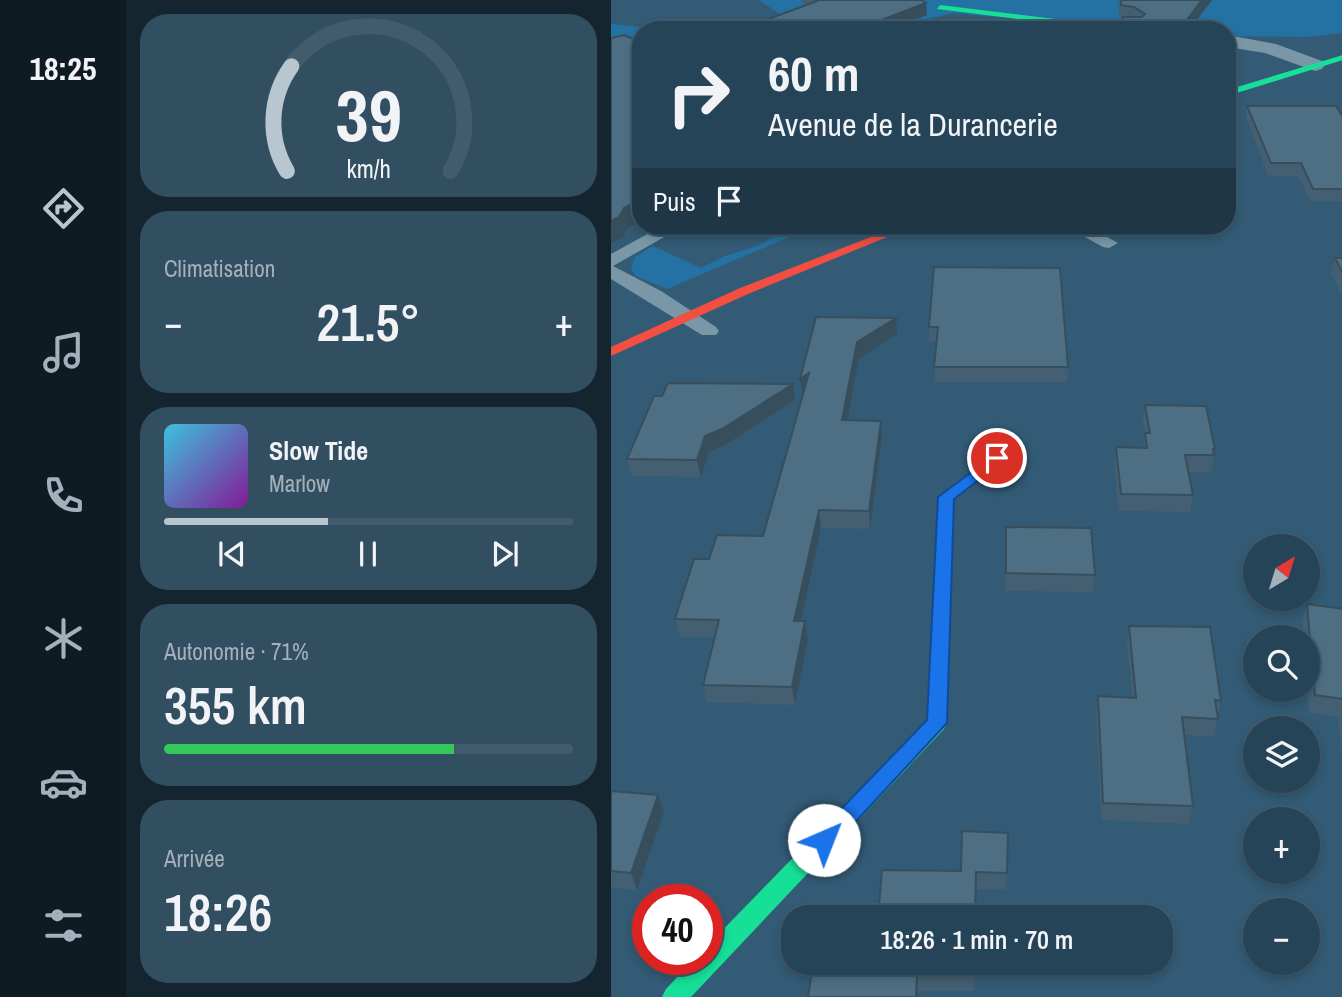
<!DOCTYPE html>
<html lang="fr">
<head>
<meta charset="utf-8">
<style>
	:root { --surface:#264458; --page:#324e61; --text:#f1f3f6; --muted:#a4b0ba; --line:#425c6e; --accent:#b8c6cf }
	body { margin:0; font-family:"Archivo Narrow",sans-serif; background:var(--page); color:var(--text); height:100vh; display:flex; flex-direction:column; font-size:26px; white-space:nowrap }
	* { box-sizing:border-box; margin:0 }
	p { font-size:23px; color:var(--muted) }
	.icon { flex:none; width:38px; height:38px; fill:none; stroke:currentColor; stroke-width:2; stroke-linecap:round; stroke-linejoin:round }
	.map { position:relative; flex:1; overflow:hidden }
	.sheet { display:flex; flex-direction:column; gap:14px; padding:14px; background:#152530; width:485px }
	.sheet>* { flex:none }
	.hud { position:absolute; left:21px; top:21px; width:604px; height:214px; border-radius:28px; box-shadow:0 4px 10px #0003,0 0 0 2px var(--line); background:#264458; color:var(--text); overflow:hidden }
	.needle { width:46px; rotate:38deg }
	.tools { position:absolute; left:632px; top:534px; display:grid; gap:14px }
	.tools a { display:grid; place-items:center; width:77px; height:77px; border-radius:50%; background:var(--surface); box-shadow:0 4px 10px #0003,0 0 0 2px var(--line); font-size:35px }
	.speed { position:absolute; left:21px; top:884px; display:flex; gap:14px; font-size:35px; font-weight:700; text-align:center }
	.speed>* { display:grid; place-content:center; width:91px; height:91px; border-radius:50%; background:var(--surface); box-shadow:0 4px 10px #0003,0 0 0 2px var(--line); line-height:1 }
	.speed .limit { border:10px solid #d22; background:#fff; color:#111 }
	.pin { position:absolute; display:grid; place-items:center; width:60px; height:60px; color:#fff; margin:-30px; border:4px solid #fff; border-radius:50%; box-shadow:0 2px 7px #0007 }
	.me { position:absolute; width:77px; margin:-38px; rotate:44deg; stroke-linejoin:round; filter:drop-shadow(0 0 5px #0008) }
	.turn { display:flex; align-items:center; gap:24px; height:147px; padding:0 21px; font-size:32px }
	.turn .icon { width:91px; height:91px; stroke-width:2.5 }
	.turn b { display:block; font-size:49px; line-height:60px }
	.then { display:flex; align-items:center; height:66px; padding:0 21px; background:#0003; gap:14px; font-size:26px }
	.big { font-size:52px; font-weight:600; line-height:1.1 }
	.sheet .tile { flex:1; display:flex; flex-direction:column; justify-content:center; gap:10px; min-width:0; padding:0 24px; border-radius:28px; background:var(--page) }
	.sheet .dial { align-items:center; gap:0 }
	.dial svg { height:182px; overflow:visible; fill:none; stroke:var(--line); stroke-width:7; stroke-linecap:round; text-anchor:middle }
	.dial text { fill:var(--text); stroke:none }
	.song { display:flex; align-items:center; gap:21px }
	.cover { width:84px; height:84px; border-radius:10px; background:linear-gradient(135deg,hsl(190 70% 55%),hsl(290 70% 35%)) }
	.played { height:7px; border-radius:4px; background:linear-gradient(90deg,var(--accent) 40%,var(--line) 40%) }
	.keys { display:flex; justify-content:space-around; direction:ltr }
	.heat { display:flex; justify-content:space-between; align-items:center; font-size:38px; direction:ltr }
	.charge { height:10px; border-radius:5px; background:linear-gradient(90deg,#34c759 71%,var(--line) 0) }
	.trip { position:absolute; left:170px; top:905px; width:392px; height:70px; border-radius:28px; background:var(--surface); box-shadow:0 4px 10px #0003,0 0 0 2px var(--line); font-weight:600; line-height:70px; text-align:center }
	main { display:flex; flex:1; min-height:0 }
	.menu { display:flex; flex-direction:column; width:126px; justify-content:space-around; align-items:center; background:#0f1b23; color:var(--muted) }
	.menu .icon { width:49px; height:49px }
	.menu .active { color:var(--accent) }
	.menu b { font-size:32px; color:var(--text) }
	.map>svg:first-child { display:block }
	.green { fill:#2372a3 }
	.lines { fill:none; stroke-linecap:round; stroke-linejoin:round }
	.lane { fill:#7a97a8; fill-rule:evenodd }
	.street { fill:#7a97a8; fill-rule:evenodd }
	.fast { fill:#16e098; fill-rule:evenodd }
	.jam { fill:#f24e42; fill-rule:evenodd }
	.wall { fill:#435f71 }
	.shaded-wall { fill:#374e5c }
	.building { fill:#4e6f83; stroke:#374e5c; stroke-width:2 }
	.route { fill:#1a73e8; stroke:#114b97; stroke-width:2 }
</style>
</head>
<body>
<main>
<nav class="menu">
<b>18:25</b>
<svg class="icon active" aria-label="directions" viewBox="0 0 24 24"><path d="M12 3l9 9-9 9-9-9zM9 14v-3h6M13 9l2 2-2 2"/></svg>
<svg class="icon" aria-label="music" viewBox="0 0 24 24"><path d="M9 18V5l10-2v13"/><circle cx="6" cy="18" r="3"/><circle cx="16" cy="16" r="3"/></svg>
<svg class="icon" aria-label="phone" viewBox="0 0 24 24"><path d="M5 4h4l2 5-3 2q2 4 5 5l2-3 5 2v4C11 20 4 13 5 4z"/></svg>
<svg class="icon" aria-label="climate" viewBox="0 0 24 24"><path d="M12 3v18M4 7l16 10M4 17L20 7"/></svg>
<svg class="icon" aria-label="car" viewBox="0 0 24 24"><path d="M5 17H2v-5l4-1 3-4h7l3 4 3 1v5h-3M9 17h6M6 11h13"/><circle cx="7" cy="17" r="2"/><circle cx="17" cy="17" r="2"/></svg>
<svg class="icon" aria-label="filters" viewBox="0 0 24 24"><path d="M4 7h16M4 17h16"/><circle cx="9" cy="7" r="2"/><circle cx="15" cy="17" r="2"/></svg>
</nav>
<section class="sheet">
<div class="tile dial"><svg viewBox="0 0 100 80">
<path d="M14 69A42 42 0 1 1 86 69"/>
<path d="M14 69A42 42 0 0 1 16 23" stroke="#b8c6cf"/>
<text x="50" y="56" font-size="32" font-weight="700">39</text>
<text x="50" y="72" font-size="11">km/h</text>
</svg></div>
<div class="tile"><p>Climatisation</p>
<div class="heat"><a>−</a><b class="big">21.5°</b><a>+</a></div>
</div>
<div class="tile">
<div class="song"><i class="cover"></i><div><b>Slow Tide</b><p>Marlow</p></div></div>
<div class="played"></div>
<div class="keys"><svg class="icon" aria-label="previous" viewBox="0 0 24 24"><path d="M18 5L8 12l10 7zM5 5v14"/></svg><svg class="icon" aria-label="pause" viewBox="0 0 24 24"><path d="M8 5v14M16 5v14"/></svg><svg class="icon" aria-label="next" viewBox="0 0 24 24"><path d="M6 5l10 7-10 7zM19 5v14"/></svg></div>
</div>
<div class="tile"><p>Autonomie · 71%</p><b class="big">355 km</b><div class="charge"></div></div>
<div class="tile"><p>Arrivée</p><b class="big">18:26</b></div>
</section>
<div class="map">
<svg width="732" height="997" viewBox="0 0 732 997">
	<rect width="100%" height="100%" fill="#335b75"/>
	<path class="green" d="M148 0H731V33L696 37 616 36V30H532L342 13 285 27 180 22Z
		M0 24 59 30H30V57L0 55Z
		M185 226H204L56 289 25 276 20 269 24 257 42 246 90 268 114 256 146 246Z"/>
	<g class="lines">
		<path class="lane" d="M51 226 71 227 2 266 50 291 105 327 108 331 105 335H91L0 279V254Z
			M454 226H476L507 243 498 248 492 247Z"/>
		<path class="street" d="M616 35 665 44 711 61 714 65 711 69 704 71 654 53 616 47Z"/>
		<path class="fast" d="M329 5 520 28 524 30H498L326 9Z
			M732 55V60L616 96V90Z
			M386 453 391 455 394 458 391 461 343 499 336 723 333 729 80 997H51L55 989 83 959H96V946L316 720 327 497 381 455Z"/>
		<path class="jam" d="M288 226H303L137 294 0 356V347L129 288Z"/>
	</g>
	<path class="wall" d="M189 0H310L316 15 277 30H144V24L195 5Z
		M507 0H601L578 30H511L512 20H509Z
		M636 106 732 117V201H699L687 176H657L635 117Z
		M724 258H732V297L720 273Z
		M323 267 457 367 456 382H324L323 367 326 342H318V327Z
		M286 334 248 359 236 420 271 438 259 529 210 528 189 621 197 639 184 705 96 702 92 685 104 637H69L64 619 98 559 152 536 192 395H191L189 379Z
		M184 400 114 445 98 452 90 477 21 476 16 459Z
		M534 405 604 449 600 472H578L582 495 579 512 508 511 503 464 505 447 532 448 534 433 532 422Z
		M395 527 484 575 482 592 394 591Z
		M696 604 732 609V765L727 717 698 713 696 689V637H692L691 622Z
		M518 626 610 701 603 737 573 735 582 806 578 824 490 820 485 714 487 696 521 698 516 643Z
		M0 791 53 812 26 890 0 887Z
		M397 833 395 890 365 889 350 871Z
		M364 962 363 991H307V997H197L252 973Z"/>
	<path class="shaded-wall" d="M591 0H601L578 30H568Z
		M315 3 316 15 277 30H253L252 27Z
		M30 200V222L17 228 12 237 0 243V221L13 208Z
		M285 318 286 334 248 359 233 437 231 420 246 342Z
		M198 373 200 389 191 395 189 379Z
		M182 384 184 400 114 445 98 452 90 477 86 460 94 436Z
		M270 421 271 438 259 529 258 511Z
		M208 510 210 528 186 639 183 621Z
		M194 621 197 639 184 705 181 687Z
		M47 795 53 812 26 890 20 873Z
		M306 975 307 997H305Z"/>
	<path class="building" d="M205 0H310L315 3 252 27 144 28V24L206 1Z
		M510 0H591L568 30H524L523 28 514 30 512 17H531L534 14 523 7 510 5Z
		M13 35 30 42V200L13 208 8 217 0 221V38Z
		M636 106H725L732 117V189H702L690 163H660Z
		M724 258H732V274Z
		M323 267 449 268 457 367H323L327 327H318Z
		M205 317 285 318 246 342 231 420 270 421 258 511 208 510 183 621H194L181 687 92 685 108 620 64 619 83 559H98L106 535 152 536 198 373 189 379Z
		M57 383 182 384 111 429 94 436 86 460 16 459 43 396H51Z
		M534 405 595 406 604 449H602L603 455H574L582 495 510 494 505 447 536 448 534 433H539Z
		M395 527 480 528 484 575 395 573Z
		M696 604 732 609V699L704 695Z
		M518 626 599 627 610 701 604 700 607 719 571 717 582 806 492 803 487 696 525 698Z
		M0 791 47 795 20 873 0 871Z
		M351 831 397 833 396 873 365 872 364 917H267L271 870 350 871Z
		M253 962H363V975H306L305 997H197L201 972 252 973Z"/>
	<path class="route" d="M386 453 392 454 394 458 392 461 343 499 336 723 221 847 213 850 206 847 202 840 206 834 316 720 327 497Z"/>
</svg>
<div class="tools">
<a><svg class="needle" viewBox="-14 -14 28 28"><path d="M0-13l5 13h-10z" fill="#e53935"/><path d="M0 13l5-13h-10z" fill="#a4b0ba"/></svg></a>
<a><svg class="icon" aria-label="search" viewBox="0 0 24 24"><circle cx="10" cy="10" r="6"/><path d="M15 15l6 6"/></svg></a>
<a><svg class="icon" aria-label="layers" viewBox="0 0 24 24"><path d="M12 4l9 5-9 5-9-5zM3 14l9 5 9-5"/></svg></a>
<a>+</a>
<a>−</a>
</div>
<div class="speed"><div class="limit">40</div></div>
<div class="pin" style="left:386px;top:458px;background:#d93025"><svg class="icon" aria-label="arrive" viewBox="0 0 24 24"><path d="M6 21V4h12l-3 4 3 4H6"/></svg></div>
<svg class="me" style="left:213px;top:840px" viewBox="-20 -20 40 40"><circle r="19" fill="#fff"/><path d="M0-13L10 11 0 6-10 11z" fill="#1a73e8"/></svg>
<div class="trip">18:26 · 1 min · 70 m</div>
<div class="hud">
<div class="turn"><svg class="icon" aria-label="right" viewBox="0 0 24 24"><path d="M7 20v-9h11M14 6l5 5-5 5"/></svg><div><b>60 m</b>Avenue de la Durancerie</div></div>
<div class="then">Puis<svg class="icon" aria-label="arrive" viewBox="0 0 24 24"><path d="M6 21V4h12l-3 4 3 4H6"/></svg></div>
</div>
</div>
</main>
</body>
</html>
